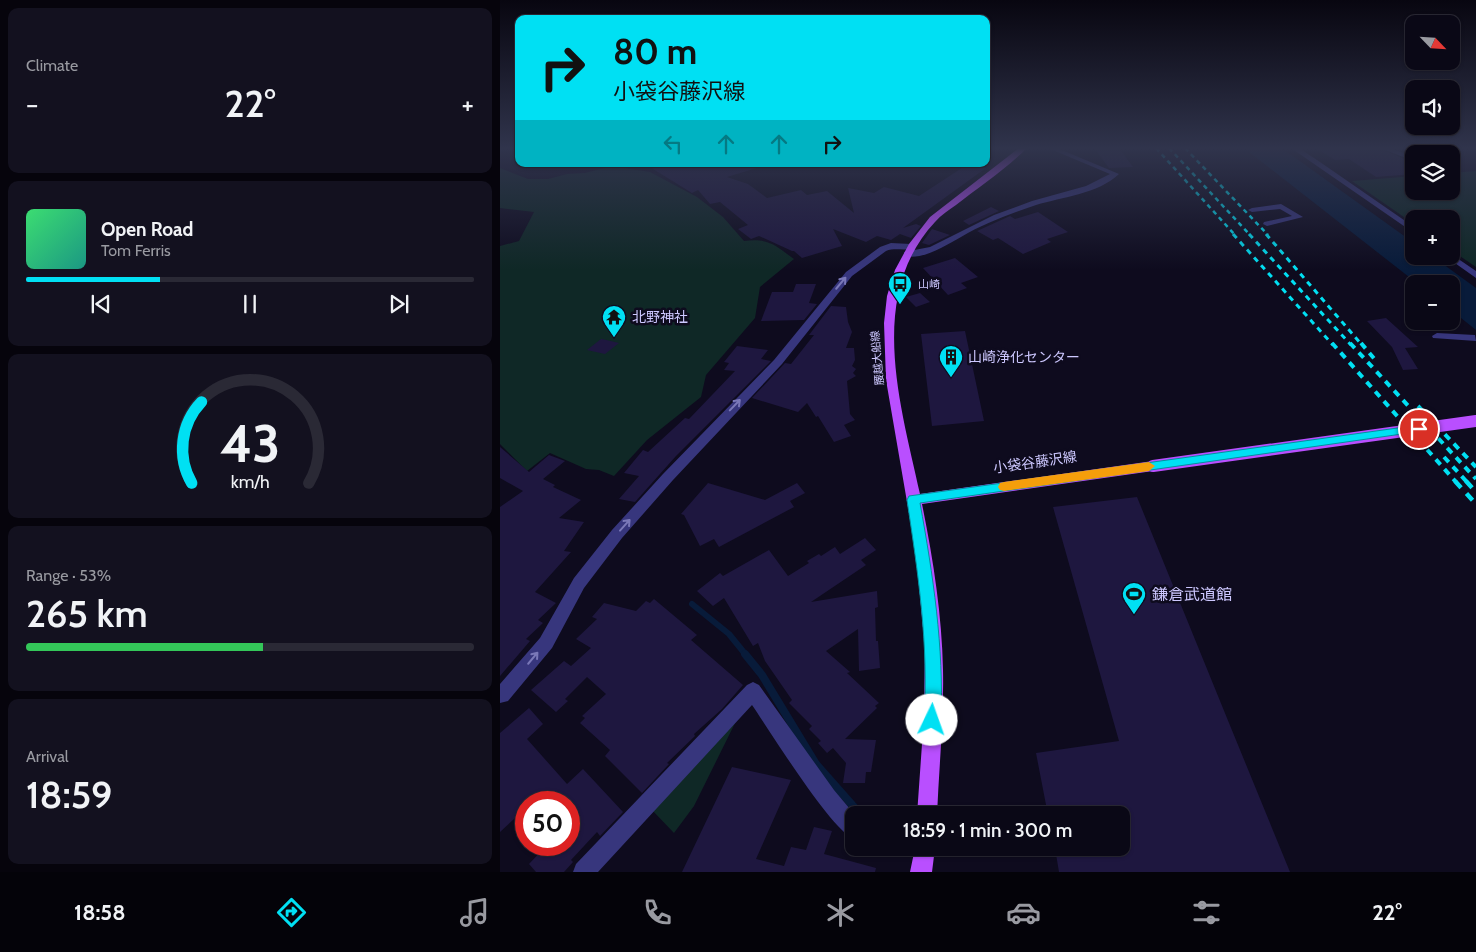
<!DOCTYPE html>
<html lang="en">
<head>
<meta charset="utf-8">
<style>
	:root { --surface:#0a0816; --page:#13111f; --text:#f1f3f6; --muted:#999aa1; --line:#2a2935; --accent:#00e0f3 }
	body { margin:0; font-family:Cabin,"Noto Sans JP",sans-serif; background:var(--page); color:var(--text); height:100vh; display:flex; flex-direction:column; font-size:19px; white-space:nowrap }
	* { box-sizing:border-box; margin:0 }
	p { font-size:16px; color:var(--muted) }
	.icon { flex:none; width:28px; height:28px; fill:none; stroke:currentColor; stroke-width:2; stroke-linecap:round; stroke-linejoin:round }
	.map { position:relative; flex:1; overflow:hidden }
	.drawer { display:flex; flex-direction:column; gap:8px; padding:8px; background:#06040c; width:500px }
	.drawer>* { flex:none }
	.guide { position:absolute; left:15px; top:15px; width:475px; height:152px; border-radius:10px; box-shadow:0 1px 4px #0004,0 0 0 1px var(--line); background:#00e0f3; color:#111; overflow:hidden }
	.needle { width:32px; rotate:115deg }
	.buttons { position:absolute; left:905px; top:15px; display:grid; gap:10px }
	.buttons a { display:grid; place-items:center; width:55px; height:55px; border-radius:10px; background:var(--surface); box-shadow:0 1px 4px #0004,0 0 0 1px var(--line); font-size:25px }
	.speed { position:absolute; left:15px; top:791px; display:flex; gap:10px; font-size:25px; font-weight:700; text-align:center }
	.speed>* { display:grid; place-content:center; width:65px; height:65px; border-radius:50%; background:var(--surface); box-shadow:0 1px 4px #0004,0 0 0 1px var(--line); line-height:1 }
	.speed .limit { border:8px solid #d22; background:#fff; color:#111 }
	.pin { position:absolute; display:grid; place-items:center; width:42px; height:42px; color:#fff; margin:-21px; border:2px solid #fff; border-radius:50%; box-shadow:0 1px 5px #0007 }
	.me { position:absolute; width:55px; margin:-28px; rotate:3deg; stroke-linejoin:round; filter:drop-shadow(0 0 4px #0008) }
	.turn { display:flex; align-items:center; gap:18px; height:105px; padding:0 15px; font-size:22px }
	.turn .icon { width:65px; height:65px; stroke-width:2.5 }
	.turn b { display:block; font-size:35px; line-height:42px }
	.lanes { display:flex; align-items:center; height:48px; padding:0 15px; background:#0003; justify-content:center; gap:25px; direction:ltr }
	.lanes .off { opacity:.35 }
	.big { font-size:38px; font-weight:600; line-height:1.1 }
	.drawer .widget { flex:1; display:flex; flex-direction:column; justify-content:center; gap:8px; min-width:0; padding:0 18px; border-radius:10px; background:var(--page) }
	.drawer .dial { align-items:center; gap:0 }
	.dial svg { height:130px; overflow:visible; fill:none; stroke:var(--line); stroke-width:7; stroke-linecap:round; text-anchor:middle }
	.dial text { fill:var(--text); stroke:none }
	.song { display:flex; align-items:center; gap:15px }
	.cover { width:60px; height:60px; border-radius:8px; background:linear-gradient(135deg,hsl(140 70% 55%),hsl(170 70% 35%)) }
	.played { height:5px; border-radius:2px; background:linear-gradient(90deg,var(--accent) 30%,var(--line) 30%) }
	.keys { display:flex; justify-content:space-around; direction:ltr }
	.heat { display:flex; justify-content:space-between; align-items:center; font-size:28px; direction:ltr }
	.charge { height:8px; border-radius:4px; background:linear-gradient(90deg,#34c759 53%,var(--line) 0) }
	.trip { position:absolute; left:345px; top:806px; width:285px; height:50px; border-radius:10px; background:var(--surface); box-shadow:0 1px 4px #0004,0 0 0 1px var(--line); font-weight:600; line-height:50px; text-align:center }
	.menu { display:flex; height:80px; justify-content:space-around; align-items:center; background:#040309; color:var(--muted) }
	.menu .icon { width:35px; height:35px }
	.menu .selected { color:var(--accent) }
	.menu b { font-size:22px; color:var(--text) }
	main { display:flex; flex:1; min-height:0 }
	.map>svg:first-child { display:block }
	.green { fill:#0f2826 }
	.water { fill:#081b3a }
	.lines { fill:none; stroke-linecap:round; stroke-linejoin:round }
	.stream-far1 { stroke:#081b3a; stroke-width:6 }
	.stream { stroke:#081b3a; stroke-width:8 }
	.building { fill:#1e173f }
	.minor { fill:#37367d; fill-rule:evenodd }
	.major { fill:#b94fff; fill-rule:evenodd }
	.rail-far3 { stroke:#00e0f3; stroke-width:2.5; stroke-dasharray:4.5 4; stroke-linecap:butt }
	.rail-far2 { stroke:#00e0f3; stroke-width:3; stroke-dasharray:5.5 5; stroke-linecap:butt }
	.rail-far1 { stroke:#00e0f3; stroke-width:4; stroke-dasharray:7 6; stroke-linecap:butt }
	.rail { stroke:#00e0f3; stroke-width:4.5; stroke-dasharray:9 8; stroke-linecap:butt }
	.major-bridge { stroke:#b94fff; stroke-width:12 }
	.oneway { stroke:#7a78b8 }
	.route { fill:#00e0f3; stroke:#00929e }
	.slow { fill:#f59e0b }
	.labels { text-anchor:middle; stroke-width:5; stroke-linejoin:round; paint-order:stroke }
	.far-poi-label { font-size:11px; fill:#cdc8ff; stroke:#0e0b1e; text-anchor:start }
	.far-street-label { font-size:11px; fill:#cdc8ff; stroke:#0e0b1e }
	.poi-label { font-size:14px; fill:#cdc8ff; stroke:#0e0b1e; text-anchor:start }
	.street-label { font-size:14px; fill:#cdc8ff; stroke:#0e0b1e }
	.near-poi-label { font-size:16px; fill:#cdc8ff; stroke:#0e0b1e; text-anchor:start }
</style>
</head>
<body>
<main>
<section class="drawer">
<div class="widget"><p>Climate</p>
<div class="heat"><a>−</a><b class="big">22°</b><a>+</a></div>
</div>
<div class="widget">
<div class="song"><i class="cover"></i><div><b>Open Road</b><p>Tom Ferris</p></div></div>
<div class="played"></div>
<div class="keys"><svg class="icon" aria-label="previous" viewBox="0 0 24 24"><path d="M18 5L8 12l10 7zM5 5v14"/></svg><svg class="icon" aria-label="pause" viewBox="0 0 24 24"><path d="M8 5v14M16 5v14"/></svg><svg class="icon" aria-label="next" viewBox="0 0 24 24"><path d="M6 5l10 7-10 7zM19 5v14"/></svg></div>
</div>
<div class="widget dial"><svg viewBox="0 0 100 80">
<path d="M14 69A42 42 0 1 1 86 69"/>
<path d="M14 69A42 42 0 0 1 20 19" stroke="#00e0f3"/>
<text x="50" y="56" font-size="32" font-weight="700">43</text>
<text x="50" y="72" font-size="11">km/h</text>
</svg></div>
<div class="widget"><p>Range · 53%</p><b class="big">265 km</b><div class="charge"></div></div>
<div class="widget"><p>Arrival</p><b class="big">18:59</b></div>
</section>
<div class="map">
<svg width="976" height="872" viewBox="0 0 976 872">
	<rect width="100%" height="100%" fill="#0e0b1e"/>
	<path class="green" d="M112 166 150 172 197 197 223 217 244 241C269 238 275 245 294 259L260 287 255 318 206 375 201 397 147 440 114 476 99 470 86 469 50 453 27 471 0 444V246L19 241 34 212 0 208V168L28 179H48L67 174 85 173Z
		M976 171V267L951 250V219H914V224L852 181 914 176V191H951V173Z
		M242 709 194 806 174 833 151 809Z"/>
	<path class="water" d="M744 148H780L790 154 914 243V256H932L976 288V330L951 310V284H918Z"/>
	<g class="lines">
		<path class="stream-far1" d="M192 604 229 634 246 655"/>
		<path class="stream" d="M245 654 262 675 316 764 361 815"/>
	</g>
	<path class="building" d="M594 148H619L633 167 609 168Z
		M816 148H878L914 163V174L876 177 849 159 835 160Z
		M145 164H259L260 167 227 177 248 184 267 198 301 190 307 195 327 191 354 213 348 188 374 193 384 187 419 196 468 164 486 168 403 228 416 224 421 226 411 238 400 234 391 240 377 236 366 242 333 229 342 246 302 258 294 251H292L259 236 251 239 238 229 248 225 220 202 210 204 198 190 192 193Z
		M491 207 499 211 469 225 463 221Z
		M538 212 568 232 547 239 551 242 523 254 498 238 493 240 477 231 510 216 515 219Z
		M432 229 450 235 429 245 422 243Z
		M455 258 478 277 461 283 467 288 448 295 423 268Z
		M296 284H316L309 303 317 304 304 320 261 321 272 292H293Z
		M420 293 430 302 416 307 406 297Z
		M331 306 346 307 348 322 352 332 346 348H354L355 360 352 366 356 369 353 373 356 376 347 381 350 414 355 420 344 425 351 436 334 442 318 416 316 417 307 403 298 412 252 398 285 363 291 364 314 335H309Z
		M886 318 918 347 905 348 918 369 903 370 892 347 867 321Z
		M465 331 484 421 432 426 421 334Z
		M101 339H102L119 343 105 354 87 350Z
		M237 346 268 350 261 359 271 361 176 456 135 502 119 499 139 476 124 473 143 450 148 452 185 418 189 419 235 371 224 370 229 363 224 362Z
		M0 447 29 472 49 455 65 461 43 479 55 485 53 487 81 500 59 518 84 522 64 551 71 552 35 592 56 603 38 620 43 623 26 639 30 641 0 676V507L23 491 0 478Z
		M208 483 265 500 297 483 305 493 290 501 294 507 219 547 214 539 200 546 184 515 181 514Z
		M637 497 729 723 790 872H559L555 848H621V815H548L536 753 619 741 553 507Z
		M365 538 376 550 361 560 366 565 311 602 377 591 378 607 375 608 376 641H378L380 668 359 671 358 629 326 651 350 672 347 673 379 703 375 706 377 708 345 739 376 740 371 772H366L365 783H343L346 763 333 748 327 753 318 743 321 741 309 729 312 726 289 703 292 700 265 661 258 643 253 646 224 598 213 606 197 591 220 573 223 576 269 550 288 576 309 563 307 561 319 554 321 556 335 547 340 554Z
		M154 599 197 635 191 640 243 685 222 709 194 734 195 736 167 763 169 764 142 793 105 756 110 750 80 723 85 718 82 716 106 694 87 677 65 699 68 701 56 712 31 690 64 661 71 666 91 648 76 639 97 619 92 617 104 603 136 611 146 601 150 603Z
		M29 708 43 724 27 739 67 784 83 769 123 812 100 836 97 832 71 860 73 862 64 872H36L29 864 47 845H69V802H53L44 792 32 802H26V808L0 832V733Z
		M232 767 291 780 256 859 284 866 291 847 306 850 314 827 332 831 324 854 376 868 375 872H182Z"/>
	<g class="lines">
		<path class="minor" d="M548 148H557L619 174C598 194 562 197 536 205 510 214 485 223 461 237 444 246 425 260 404 256V252L430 247 494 215 532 201 586 186 610 174Z
			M791 148H799L820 162 914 227V233Z
			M880 148H890L914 157V161Z
			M951 170H955V174H951Z
			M781 204 803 217 767 226 763 224 764 222 792 216 780 209 752 212 748 210 752 208Z
			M391 243 411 244 415 247C408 252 395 247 386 251L352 276 282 364 173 480 122 538 84 588 52 648 8 701 0 703V684L40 638 74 578 112 530 163 474 274 360 346 272 380 247Z
			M951 254 976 271V278L945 256H951Z
			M937 333 975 335 976 341 933 338 932 336Z
			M253 682 259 685 334 790 355 815H354V839C331 830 270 731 252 705L98 872H73L76 864 247 685Z"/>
		<path class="major" d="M519 148H527C506 169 479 187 456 205 449 210 441 215 435 222 366 296 401 406 420 494L653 461 658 463 660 466 658 469 653 471 422 504C433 558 442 615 443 670 444 719 439 767 437 815H417L424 716 425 649 416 554 386 380 384 323 387 296 395 270 409 244 430 217Z
			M415 848H435L432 872H410Z"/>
		<path class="rail-far3" d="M656 148 735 235
			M669 148 750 235
			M685 148 768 235"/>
		<path class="rail-far2" d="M733 234 833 345
			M749 234 851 345
			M766 234 862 345"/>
		<path class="rail-far1" d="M832 343 956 482
			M850 343 976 479
			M861 343 877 362
			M918 406 976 467
			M944 457 967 482"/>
		<path class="rail" d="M955 481 976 504
			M966 481 976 492"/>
		<path class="major-bridge" d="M653 466 976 421"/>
	</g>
	<defs><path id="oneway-shaft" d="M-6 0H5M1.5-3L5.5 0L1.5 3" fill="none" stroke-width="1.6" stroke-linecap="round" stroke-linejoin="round" transform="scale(1.25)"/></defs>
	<g class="oneway">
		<use href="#oneway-shaft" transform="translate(341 283) rotate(-50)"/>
		<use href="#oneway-shaft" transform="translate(235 405) rotate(-46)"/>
		<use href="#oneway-shaft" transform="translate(125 525) rotate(-48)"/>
		<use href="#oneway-shaft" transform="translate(33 658) rotate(-50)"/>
	</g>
	<linearGradient id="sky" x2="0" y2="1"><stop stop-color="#080610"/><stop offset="0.55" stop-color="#30344c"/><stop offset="1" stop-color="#30344c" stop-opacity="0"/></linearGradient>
	<rect width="976" height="270" fill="url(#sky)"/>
	<path class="route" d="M919 425 923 426 925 429 923 431 420 503C433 575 444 647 441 720L438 726 432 728 426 726 424 720C429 645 418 573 407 500L409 496Z"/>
	<path class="slow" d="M649 462 655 466 649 471 504 491 500 490 498 487 500 483 504 482Z"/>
	<defs>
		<g id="bus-pin" transform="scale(1.25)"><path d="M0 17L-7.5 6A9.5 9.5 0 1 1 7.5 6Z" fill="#00e0f3" stroke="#0e0b1e"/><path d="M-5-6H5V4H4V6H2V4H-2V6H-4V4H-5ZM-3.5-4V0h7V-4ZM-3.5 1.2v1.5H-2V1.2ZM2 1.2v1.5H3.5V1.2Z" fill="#111"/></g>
		<g id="temple-pin" transform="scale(1.25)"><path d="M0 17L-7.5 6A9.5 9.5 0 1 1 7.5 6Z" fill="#00e0f3" stroke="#0e0b1e"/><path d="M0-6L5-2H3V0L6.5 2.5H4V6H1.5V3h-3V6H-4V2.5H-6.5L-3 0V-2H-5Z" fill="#111"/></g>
		<g id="building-pin" transform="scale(1.25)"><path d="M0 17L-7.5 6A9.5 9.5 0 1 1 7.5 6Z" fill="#00e0f3" stroke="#0e0b1e"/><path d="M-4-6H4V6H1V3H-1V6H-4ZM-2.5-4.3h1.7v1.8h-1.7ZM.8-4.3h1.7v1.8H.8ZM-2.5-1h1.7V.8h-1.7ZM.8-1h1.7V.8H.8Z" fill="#111"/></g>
		<g id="stadium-pin" transform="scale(1.25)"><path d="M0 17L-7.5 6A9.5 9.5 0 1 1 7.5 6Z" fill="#00e0f3" stroke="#0e0b1e"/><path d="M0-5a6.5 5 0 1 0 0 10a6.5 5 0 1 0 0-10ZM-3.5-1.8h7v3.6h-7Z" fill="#111"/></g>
	</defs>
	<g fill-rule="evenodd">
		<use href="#bus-pin" x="400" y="284"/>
		<use href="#temple-pin" x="114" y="317"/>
		<use href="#building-pin" x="451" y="357"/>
		<use href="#stadium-pin" x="634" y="594"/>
	</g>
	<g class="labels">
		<g class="far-poi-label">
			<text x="418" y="288">山崎</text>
		</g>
		<g class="far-street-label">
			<text transform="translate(377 358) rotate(-95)" y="4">腰越大船線</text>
		</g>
		<g class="poi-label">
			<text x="132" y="322">北野神社</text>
			<text x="468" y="362">山崎浄化センター</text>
		</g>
		<g class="street-label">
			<text transform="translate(535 462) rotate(-8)" y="5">小袋谷藤沢線</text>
		</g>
		<g class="near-poi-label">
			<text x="652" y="600">鎌倉武道館</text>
		</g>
	</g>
</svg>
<div class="buttons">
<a><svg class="needle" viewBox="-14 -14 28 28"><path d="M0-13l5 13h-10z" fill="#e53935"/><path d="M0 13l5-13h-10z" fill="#999aa1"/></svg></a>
<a><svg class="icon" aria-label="sound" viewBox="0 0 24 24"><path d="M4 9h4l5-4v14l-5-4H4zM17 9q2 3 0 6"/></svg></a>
<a><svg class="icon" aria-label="layers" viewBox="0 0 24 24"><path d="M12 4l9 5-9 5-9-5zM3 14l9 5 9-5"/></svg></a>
<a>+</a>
<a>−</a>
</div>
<div class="speed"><div class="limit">50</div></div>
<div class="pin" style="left:919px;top:429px;background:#d93025"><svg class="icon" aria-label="arrive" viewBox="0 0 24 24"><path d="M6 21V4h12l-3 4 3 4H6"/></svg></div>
<svg class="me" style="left:432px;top:720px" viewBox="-20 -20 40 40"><circle r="19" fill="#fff"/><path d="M0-13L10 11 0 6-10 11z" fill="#00e0f3"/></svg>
<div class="trip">18:59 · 1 min · 300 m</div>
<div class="guide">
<div class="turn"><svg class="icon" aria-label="right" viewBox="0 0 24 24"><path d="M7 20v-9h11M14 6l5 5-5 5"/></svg><div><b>80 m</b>小袋谷藤沢線</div></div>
<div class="lanes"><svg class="icon off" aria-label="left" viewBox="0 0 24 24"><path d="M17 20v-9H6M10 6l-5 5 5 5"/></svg><svg class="icon off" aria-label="ahead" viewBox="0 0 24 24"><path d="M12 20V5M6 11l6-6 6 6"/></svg><svg class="icon off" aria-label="ahead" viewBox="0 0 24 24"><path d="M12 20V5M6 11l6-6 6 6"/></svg><svg class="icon" aria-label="right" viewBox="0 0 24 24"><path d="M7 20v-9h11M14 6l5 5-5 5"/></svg></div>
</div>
</div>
</main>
<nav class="menu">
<b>18:58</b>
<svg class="icon selected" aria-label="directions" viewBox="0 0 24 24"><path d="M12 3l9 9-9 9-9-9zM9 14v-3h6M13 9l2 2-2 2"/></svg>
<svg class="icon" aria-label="music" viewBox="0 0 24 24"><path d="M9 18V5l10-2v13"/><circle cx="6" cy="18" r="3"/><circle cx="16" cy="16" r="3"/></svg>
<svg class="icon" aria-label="phone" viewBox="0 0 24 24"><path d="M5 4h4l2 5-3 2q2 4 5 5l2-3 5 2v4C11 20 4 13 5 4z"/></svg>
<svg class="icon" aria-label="climate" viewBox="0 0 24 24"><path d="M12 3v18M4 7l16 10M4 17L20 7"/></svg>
<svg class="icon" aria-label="car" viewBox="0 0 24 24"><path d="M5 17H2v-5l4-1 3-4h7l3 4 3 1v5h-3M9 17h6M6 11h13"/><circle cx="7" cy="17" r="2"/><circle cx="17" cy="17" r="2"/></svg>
<svg class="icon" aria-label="filters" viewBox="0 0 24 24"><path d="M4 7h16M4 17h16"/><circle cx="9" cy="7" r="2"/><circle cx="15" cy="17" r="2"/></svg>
<b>22°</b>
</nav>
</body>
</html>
